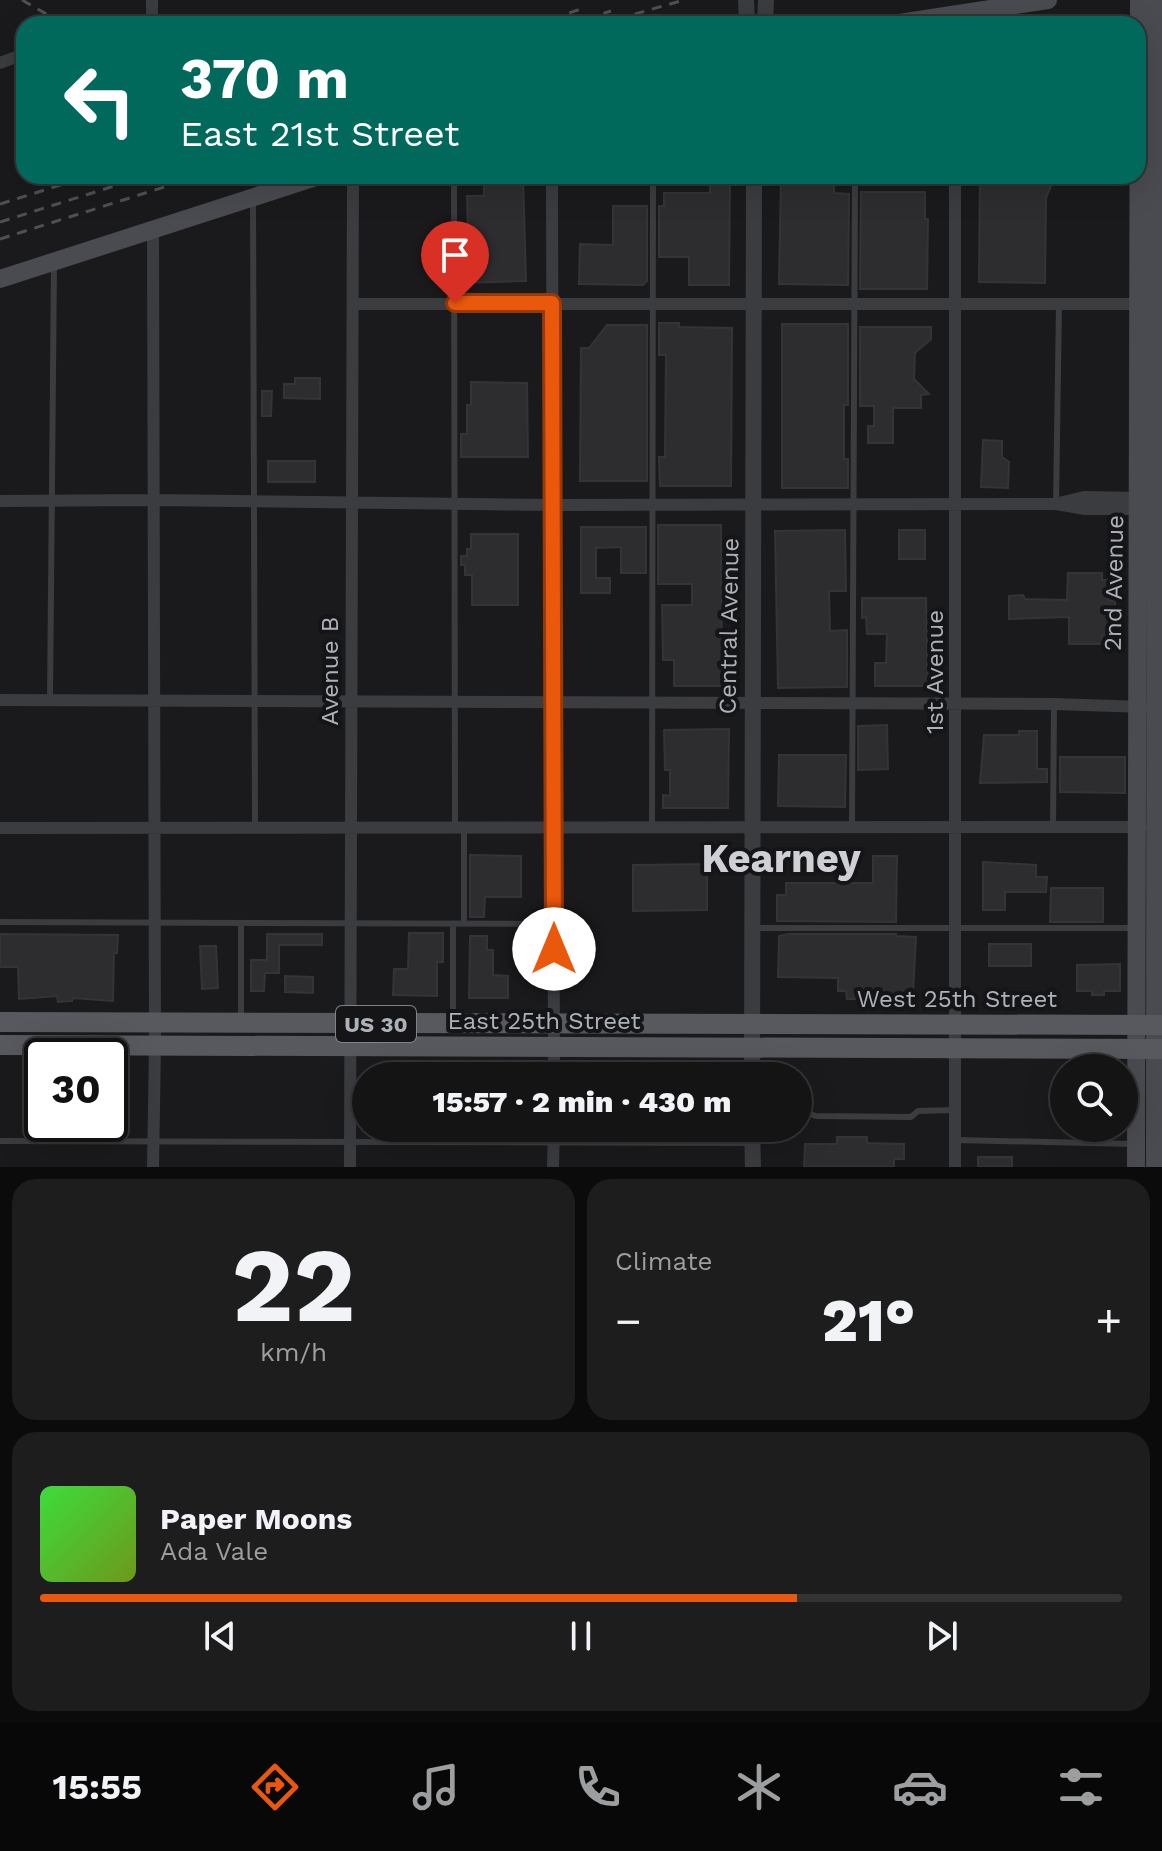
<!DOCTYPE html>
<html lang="en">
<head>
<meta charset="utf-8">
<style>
	:root { --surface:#141415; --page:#1d1d1e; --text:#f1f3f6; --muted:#9d9ea0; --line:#333334; --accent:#ea580c }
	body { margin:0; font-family:"Work Sans",sans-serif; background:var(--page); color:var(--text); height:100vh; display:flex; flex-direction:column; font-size:30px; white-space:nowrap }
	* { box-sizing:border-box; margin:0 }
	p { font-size:26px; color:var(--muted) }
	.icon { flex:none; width:44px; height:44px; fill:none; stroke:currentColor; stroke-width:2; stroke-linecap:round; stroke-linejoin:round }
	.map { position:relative; height:1167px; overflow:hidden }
	.sheet { display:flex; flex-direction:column; gap:12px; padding:12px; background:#0b0b0c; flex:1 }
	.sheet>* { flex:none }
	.guide { position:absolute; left:16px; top:16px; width:1130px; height:168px; border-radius:24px; box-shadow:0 8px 32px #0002,0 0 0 2px var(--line); background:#00695c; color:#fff; overflow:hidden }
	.buttons { position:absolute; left:1050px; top:1054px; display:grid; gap:16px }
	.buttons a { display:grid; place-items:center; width:88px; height:88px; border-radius:50%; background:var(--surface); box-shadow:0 8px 32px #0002,0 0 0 2px var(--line); font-size:40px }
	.speed { position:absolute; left:24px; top:1038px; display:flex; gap:16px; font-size:40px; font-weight:700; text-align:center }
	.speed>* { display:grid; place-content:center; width:104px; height:104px; border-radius:50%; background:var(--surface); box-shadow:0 8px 32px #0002,0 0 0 2px var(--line); line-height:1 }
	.speed .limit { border:4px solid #111; border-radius:12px; background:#fff; color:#111 }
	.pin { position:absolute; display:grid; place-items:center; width:68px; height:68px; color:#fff; margin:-82px -34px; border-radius:50% 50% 50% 0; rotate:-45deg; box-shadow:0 0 8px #0007 }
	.pin .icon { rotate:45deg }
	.me { position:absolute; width:88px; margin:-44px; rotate:0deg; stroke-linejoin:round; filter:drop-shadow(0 0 6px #0008) }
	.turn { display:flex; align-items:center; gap:28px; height:168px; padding:0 32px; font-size:36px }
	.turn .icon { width:104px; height:104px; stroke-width:2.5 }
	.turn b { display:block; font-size:56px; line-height:68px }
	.big { font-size:60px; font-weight:800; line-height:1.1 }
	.sheet .widget { flex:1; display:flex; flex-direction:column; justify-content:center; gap:12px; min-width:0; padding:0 28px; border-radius:24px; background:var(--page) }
	.sheet .dial { align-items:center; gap:0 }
	.dial b { font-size:104px; line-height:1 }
	.song { display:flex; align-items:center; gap:24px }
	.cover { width:96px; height:96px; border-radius:12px; background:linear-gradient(135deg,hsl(120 70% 55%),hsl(80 70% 35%)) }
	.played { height:8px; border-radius:4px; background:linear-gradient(90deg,var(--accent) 70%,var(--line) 70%) }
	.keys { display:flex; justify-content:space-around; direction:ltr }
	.heat { display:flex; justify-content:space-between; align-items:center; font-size:44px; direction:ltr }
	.sheet .tiles { flex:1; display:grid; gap:12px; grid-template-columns:1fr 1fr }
	.widget:last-child { grid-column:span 2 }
	.trip { position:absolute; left:352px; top:1062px; width:460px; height:80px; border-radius:40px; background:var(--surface); box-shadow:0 8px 32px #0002,0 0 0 2px var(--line); font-weight:800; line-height:80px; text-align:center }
	.menu { display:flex; height:128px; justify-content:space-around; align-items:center; background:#080808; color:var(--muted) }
	.menu .icon { width:56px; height:56px }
	.menu .current { color:var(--accent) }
	.menu b { font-size:36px; color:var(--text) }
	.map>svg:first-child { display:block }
	.building { fill:#2d2d30; stroke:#343437; stroke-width:2 }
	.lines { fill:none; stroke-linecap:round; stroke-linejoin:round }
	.service { stroke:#3b3c40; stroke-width:6 }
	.minor { stroke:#3b3c40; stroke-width:12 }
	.tertiary { stroke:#3b3c40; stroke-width:16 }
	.secondary { stroke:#494b50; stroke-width:18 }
	.primary { stroke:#57595f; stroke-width:20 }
	.rail { stroke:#4e5055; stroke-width:3; stroke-dasharray:10 8; stroke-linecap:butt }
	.route-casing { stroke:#983908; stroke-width:20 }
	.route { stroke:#ea580c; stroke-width:14 }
	.labels { text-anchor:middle; stroke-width:8; stroke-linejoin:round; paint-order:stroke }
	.shield { fill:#151517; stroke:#7f8289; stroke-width:2 }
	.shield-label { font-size:22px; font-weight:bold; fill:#adb1ba }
	.street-label { font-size:24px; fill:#adb1ba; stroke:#151517 }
	.town-label { font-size:40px; font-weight:bold; fill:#ced0d6; stroke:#151517 }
</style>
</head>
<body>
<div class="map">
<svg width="1162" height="1167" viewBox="0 0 1162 1167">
	<rect width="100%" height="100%" fill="#1a1a1c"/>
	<path class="building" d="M484 176H523L526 281 461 283V265L469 264 467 196H484Z
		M710 176H730L729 285H689V257H659V206H664V193H710Z
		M781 176H834V193L849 194 848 285 779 284Z
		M980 176H1050L1051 186 1046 198 1045 283 979 282Z
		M861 192H925V219H928L927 289H860Z
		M613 206H647V281L643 285 579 284 580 244 613 245Z
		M659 323H679V327L732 328 731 486H660L659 457H665L666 355H659Z
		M782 324H848V405H844V459H848V488H782Z
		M607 325H647V481H580L581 348H589Z
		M860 327H931V339L915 353 914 379 929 394 921 395V408H893V443H868V426H874V406H860Z
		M295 378H320V399L284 398V384H295Z
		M471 382 527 383 528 457H461V434H467V405H471Z
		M262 391H272L271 416H262Z
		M983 440 1002 441V457L1009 462 1008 488 981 487Z
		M268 461H315V482H268Z
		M658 525H721L722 686H674V660H663L662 605H692V584H658Z
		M581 527H646V573H621V547L596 548V578H610V593H581Z
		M845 530 846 591H829L830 631 847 630V687L778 688 775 531Z
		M899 530H925V559H899Z
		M471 534H518V605H472V575H465V565H461V556H467V549H471Z
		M1068 573H1102V580H1108V600L1115 601V616H1109L1108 635 1102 636V644H1069V617L1009 619V596L1023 595 1025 599 1067 600Z
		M862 598H926L928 686H875V663H886L887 634H867L866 617 862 618Z
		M887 725 888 769 858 770V726Z
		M729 729 728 808H663V795L670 796V770H665L664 730Z
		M1019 731H1037V769H1047V782L980 783 984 735H1019Z
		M779 755H846L845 807 778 806Z
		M1060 757H1125V793L1060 792Z
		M470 855 521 856V897H485L484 917H470Z
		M873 856H897L896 922 777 921V895H786V883H873Z
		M983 862 1036 865V877H1047L1046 892H1005V910H983Z
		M707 864V910L633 911V865Z
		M1051 888H1103V922H1050Z
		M409 933H443V962H437V996L393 995 394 969H408Z
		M0 934 118 935 117 953H114L113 1001 73 998 72 1001 58 1002 57 996 19 999 18 967H0Z
		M267 934H322V945H279V973H265L264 991H251V960H267Z
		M788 934H896V936L916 937 913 993H897V1003H885V999H847L846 991H838V978L778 977 779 936Z
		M470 936H487V950H493V975L508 976V998H469Z
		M989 944H1031V966H989Z
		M200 946H216L218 988 202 989Z
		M1120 964V991H1104V995H1092V991H1077V965Z
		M285 976 313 977V993L285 992Z
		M512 1066 515 1076H486V1074Z
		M837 1137H867V1143L904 1144V1159H894V1167H804L805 1144H837Z
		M978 1157H1012V1167H978Z"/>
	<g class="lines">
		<path class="service" d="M454 176 455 828
			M253 200 255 828
			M1056 504 1059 304
			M50 700 54 264
			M1053 827 1054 704
			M464 828V924
			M652 828 653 176
			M852 828 855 176
			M0 922 554 924
			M241 924V1019
			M453 924V1020
			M752 928H1133
			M798 1110 816 1116 911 1117 918 1111 955 1110
			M956 1140 1132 1144
			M0 1141 752 1143"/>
		<path class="minor" d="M152 24V0
			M0 63 24 54
			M552 176 554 1076
			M955 176V1167
			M153 230 155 1045 153 1167
			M354 304H1138
			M0 501 153 500 553 505 1056 504 1085 509H1144
			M1059 503 1084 497 1144 498
			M0 700 1054 704 1144 707
			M0 828 1141 827
			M350 1167 353 176
			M553 1167 554 1128"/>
		<path class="tertiary" d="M746 0 747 24
			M765 24 766 0
			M752 1076 754 176
			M752 1128 753 1167"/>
		<path class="secondary" d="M893 24 1048 0
			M0 279 319 176
			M1136 1167 1139 0
			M1155 1167 1156 0"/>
		<path class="primary" d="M0 1022 1162 1025
			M0 1045 1162 1049"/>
		<path class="rail" d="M22 0 64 24
			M535 24 581 9
			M569 24 611 11
			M600 24 684 0
			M0 204 89 176
			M0 222 146 176
			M0 239 199 176"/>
	</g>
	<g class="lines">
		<g class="route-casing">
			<path id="route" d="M455 303H552L554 949"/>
		</g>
		<use href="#route" class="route"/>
	</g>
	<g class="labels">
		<rect class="shield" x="336" y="1006" width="80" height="36" rx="6"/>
		<g class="shield-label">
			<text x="376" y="1032">US 30</text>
		</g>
		<g class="street-label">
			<text transform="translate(1114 583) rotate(-89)" y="8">2nd Avenue</text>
			<text transform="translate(729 626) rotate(-89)" y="8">Central Avenue</text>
			<text transform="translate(330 671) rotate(-90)" y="8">Avenue B</text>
			<text transform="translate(935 672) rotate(-90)" y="8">1st Avenue</text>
			<text x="957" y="1007">West 25th Street</text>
			<text x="544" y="1029">East 25th Street</text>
		</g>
		<g class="town-label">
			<text x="781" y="872">Kearney</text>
		</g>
	</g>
</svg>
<div class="buttons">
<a><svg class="icon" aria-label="search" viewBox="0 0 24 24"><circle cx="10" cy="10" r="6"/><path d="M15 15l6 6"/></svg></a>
</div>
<div class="speed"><div class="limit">30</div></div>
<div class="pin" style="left:455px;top:303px;background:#d93025"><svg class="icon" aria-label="arrive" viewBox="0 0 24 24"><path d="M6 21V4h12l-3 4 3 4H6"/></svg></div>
<svg class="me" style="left:554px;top:949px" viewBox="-20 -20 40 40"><circle r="19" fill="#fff"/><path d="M0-13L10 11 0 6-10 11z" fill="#ea580c"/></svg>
<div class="trip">15:57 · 2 min · 430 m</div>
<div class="guide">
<div class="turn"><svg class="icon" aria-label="left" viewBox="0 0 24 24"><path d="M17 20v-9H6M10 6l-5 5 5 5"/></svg><div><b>370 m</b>East 21st Street</div></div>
</div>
</div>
<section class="sheet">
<div class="tiles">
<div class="widget dial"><b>22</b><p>km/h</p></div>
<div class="widget"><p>Climate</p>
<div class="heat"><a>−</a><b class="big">21°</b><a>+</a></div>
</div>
<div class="widget">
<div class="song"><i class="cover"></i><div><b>Paper Moons</b><p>Ada Vale</p></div></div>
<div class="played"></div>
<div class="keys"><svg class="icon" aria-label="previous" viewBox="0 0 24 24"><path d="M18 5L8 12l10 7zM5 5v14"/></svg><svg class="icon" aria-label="pause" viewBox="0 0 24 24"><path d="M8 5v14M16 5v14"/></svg><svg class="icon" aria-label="next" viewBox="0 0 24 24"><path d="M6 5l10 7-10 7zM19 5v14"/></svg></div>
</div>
</div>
</section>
<nav class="menu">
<b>15:55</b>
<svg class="icon current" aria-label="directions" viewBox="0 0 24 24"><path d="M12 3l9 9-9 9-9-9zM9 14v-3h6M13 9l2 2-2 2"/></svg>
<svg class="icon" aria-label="music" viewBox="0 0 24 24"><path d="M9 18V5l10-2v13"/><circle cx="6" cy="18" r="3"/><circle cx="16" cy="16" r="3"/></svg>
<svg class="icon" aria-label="phone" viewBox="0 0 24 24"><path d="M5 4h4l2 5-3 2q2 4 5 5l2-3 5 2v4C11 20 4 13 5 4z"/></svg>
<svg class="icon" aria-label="climate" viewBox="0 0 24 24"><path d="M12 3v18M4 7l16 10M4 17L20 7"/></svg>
<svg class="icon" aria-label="car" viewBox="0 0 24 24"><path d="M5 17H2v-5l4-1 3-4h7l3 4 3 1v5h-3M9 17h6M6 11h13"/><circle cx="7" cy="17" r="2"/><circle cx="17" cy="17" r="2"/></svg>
<svg class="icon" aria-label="filters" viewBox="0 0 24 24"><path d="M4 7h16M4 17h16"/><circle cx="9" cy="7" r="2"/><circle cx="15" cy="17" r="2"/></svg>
</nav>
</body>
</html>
